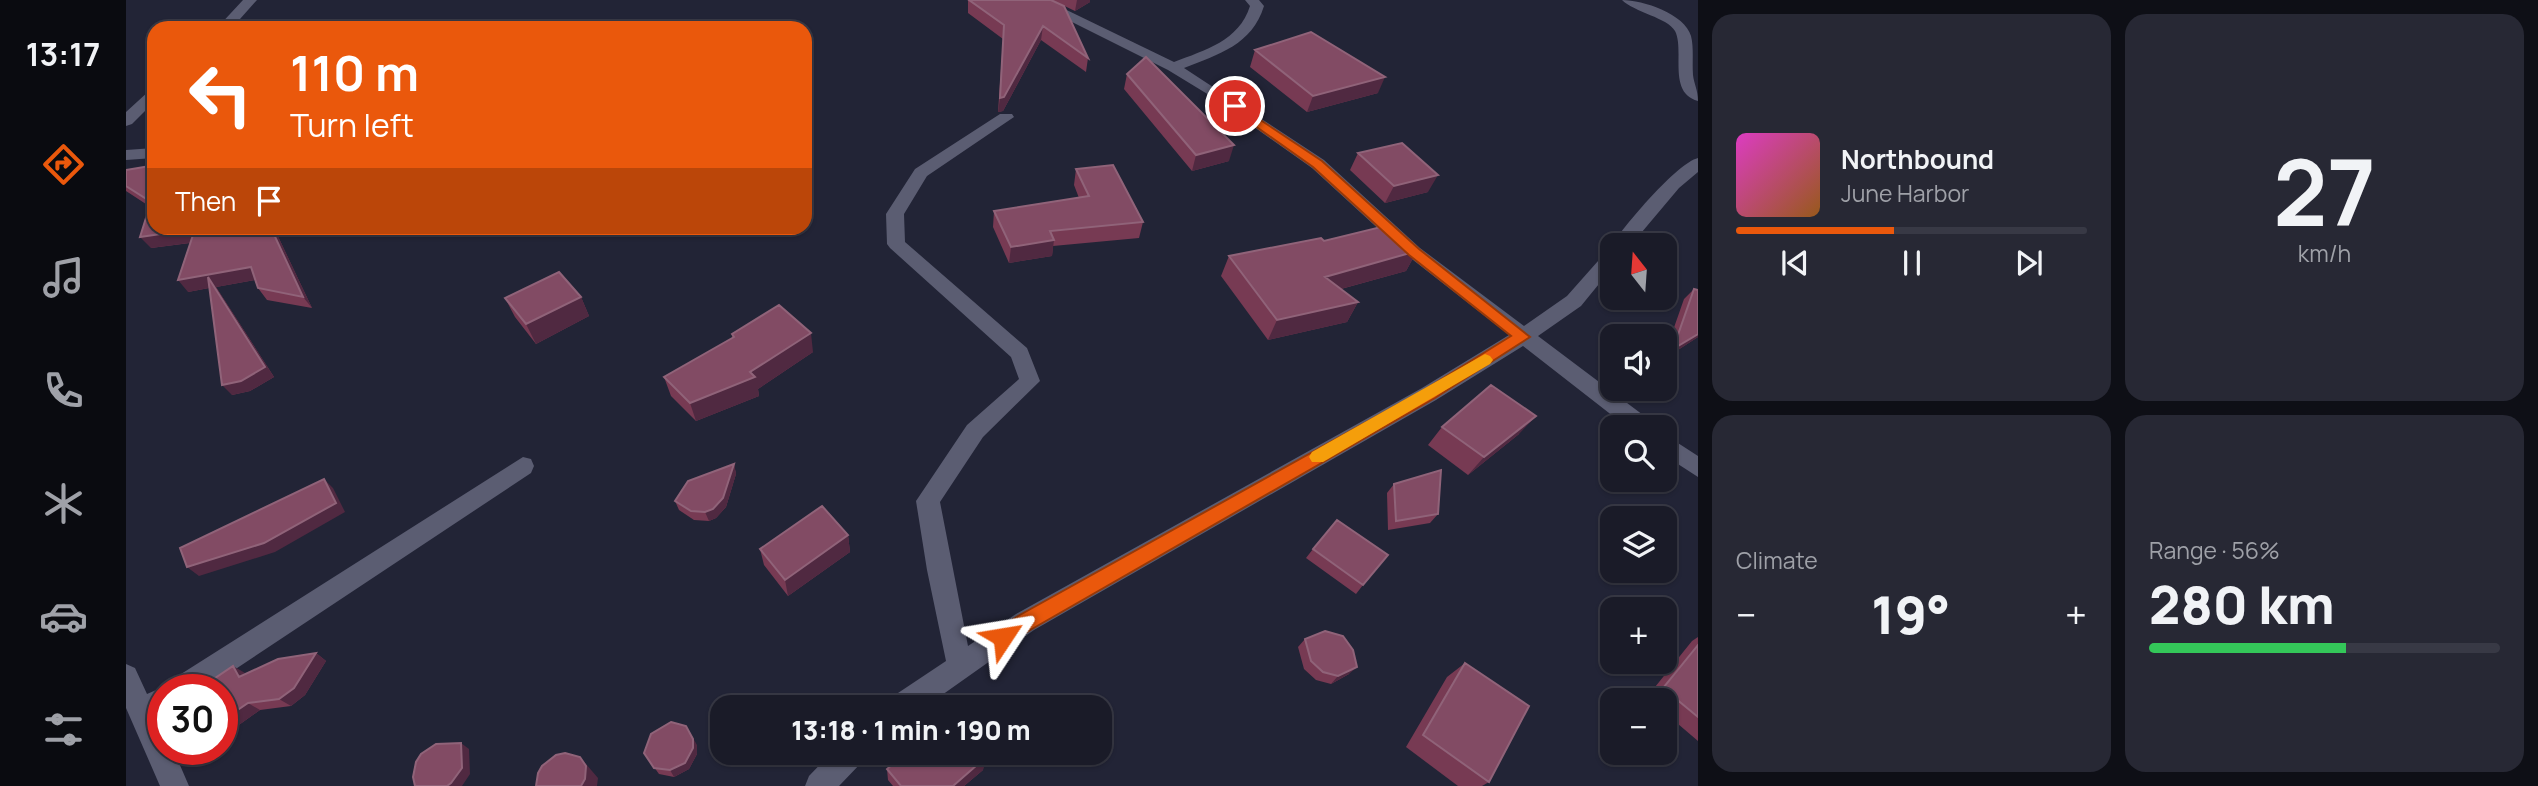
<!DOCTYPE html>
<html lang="en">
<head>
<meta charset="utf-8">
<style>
	:root { --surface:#1a1b28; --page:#272834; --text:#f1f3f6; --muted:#9fa1a8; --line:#383945; --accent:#ea580c }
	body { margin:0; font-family:Manrope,sans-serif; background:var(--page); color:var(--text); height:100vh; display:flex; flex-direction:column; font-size:26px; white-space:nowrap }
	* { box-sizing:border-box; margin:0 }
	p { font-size:23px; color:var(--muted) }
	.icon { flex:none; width:38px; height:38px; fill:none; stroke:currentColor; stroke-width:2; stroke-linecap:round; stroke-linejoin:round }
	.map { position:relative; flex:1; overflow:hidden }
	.details { display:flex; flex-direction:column; gap:14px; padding:14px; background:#0e0f16; width:840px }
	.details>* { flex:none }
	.hud { position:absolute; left:21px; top:21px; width:665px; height:214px; border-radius:21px; box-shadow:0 2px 5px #0004,0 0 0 2px var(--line); background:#ea580c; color:#fff; overflow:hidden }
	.needle { width:46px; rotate:343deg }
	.tools { position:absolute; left:1474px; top:233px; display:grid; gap:14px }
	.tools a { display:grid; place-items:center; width:77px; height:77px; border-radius:14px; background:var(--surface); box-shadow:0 2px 5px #0004,0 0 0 2px var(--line); font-size:35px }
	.speed { position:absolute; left:21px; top:674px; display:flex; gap:14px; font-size:35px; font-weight:700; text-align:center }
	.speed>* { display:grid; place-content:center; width:91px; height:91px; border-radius:50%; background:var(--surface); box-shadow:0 2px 5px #0004,0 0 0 2px var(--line); line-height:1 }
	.speed .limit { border:10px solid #d22; background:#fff; color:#111 }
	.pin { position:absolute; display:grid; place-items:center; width:60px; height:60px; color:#fff; margin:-30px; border:4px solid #fff; border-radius:50%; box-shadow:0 2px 7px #0007 }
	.me { position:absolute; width:77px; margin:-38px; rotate:57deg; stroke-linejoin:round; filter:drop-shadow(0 0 5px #0008) }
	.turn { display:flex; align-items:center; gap:24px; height:147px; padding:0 28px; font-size:32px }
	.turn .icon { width:91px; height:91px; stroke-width:2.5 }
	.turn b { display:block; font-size:49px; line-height:60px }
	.then { display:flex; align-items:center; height:66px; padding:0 28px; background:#0003; gap:14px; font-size:26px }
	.big { font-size:52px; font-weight:800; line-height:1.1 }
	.details .tile { flex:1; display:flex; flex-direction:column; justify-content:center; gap:10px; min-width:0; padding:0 24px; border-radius:21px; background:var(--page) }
	.details .dial { align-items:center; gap:0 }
	.dial b { font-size:91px; line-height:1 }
	.song { display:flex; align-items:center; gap:21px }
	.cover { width:84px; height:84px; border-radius:10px; background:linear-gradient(135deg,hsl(310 70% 55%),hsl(30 70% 35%)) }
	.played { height:7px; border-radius:4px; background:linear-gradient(90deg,var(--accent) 45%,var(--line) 45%) }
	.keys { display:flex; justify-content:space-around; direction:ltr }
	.heat { display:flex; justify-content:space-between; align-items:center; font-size:38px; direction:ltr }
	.charge { height:10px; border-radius:5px; background:linear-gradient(90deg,#34c759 56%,var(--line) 0) }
	.details .tiles { flex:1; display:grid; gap:14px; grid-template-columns:repeat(2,1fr) }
	.trip { position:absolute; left:584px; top:695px; width:402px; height:70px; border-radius:21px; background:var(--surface); box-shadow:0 2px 5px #0004,0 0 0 2px var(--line); font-weight:800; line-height:70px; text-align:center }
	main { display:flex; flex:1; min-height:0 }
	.tab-bar { display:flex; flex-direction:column; width:126px; justify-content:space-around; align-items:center; background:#0a0b10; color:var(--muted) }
	.tab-bar .icon { width:49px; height:49px }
	.tab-bar .active { color:var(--accent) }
	.tab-bar b { font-size:32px; color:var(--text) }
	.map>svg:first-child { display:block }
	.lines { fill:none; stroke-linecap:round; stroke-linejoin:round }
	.minor { fill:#5b5d72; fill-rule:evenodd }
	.wall { fill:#773a53 }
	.shaded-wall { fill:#502941 }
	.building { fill:#824b64; stroke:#906379; stroke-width:2 }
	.route { fill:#ea580c; stroke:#983908; stroke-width:2 }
	.slow { fill:#f59e0b }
</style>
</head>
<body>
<main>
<nav class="tab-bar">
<b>13:17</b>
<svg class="icon active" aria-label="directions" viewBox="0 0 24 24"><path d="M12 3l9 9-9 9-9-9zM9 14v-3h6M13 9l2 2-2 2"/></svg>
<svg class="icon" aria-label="music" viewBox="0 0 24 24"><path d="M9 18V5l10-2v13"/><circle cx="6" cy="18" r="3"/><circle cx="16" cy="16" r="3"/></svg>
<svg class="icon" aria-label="phone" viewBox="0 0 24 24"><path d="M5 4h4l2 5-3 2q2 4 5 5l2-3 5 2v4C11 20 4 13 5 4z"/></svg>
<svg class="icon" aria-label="climate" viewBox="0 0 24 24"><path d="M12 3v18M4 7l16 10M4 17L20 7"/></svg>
<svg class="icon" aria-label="car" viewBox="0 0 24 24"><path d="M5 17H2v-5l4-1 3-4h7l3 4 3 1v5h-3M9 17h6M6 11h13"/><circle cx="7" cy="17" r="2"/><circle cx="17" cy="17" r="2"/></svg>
<svg class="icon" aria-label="filters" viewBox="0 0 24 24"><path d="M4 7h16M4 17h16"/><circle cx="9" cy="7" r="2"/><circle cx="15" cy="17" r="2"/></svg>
</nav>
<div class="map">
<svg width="1572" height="786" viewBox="0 0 1572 786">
	<rect width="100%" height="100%" fill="#222436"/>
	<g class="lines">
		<path class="minor" d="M117 0H131L106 28H91Z
			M902 0H920L1048 62C1079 50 1113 41 1124 6L1119 0H1133L1138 6C1126 45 1093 54 1058 68L1198 160 1294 248 1398 326 1441 296 1480 252 1486 250V268L1455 306 1412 336 1525 421 1528 427H1501L1397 346 1310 400 908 630 799 707H762L766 697 820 661 801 570 790 501 841 425 893 379 885 357 764 248 761 244 760 214 789 169 874 114H886L888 117 801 176 778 214 779 242 901 348 914 381 857 437 814 502 842 646 890 614 1296 388 1383 335 1282 256 1186 168 1083 95 1042 70Z
			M1496 0C1517 0 1559 14 1565 36 1568 48 1566 62 1567 75 1568 84 1572 90 1572 101 1541 93 1559 50 1549 31 1542 18 1508 12 1496 0Z
			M28 89V102L6 124 0 126V112L23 91Z
			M28 148V158L0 160V150Z
			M1572 158V172L1553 188 1505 245H1486C1498 226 1551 163 1572 158Z
			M1538 434 1572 456V477L1538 455Z
			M397 457 405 459 408 466 405 473 78 690H37V715L32 718 37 727V749H47L63 786H34L0 708V664L9 668 21 694 37 687 40 688 44 681Z
			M706 752H740L736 762 713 786H679L683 776Z"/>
	</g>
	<path class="wall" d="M842 0H925L962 58 960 72 915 40 877 111 872 112 877 39 842 13Z
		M926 0H964V2L949 11Z
		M1129 50 1252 93 1181 112 1124 67Z
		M1001 74 1103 161 1066 171 998 89Z
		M1232 153 1302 192 1259 203 1224 170Z
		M24 166 28 228H148L186 308 141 300 132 288 129 280 90 287 148 377 124 391 106 395 83 288 62 292 64 243 25 248 23 206 0 191V170Z
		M950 169 1017 222 1013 238 927 246 926 256 883 263 867 227 868 211 953 198 948 185Z
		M1198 241 1291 251 1280 271 1215 289 1232 302 1221 322 1142 340 1095 276 1103 256Z
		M1568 289 1572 290V337L1538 359V356L1558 299Z
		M455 297 463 316 410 344 389 317 379 298Z
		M606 334 687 352 632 389 633 396 570 421 545 396 538 377 606 338Z
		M1316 427 1393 434 1342 475 1302 445Z
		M608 464 610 474 600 507 590 518 583 521 568 520 553 510 549 501Z
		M1268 484 1312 514 1304 523 1262 530 1261 493Z
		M722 535 724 552 662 596 638 565 634 549Z
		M1187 549 1237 585 1230 594 1180 558Z
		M1572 637V741L1538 712V700H1524L1521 697 1566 641Z
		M1179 639 1223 674 1205 684 1190 680 1178 669 1172 647Z
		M190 653 200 661 179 695 165 706 134 710 110 727 97 720 120 674Z
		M1339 663 1363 782 1356 786H1332L1280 747 1321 677Z
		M571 745V754L563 769 548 777 533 774 518 753Z
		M859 758 857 770 838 786H767L762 780 761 769Z"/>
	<path class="shaded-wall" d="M951 0H964V2L949 11Z
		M917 26 915 40 877 111 872 112 874 98Z
		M1259 77 1252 93 1181 112 1187 96Z
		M1108 145 1103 161 1066 171 1070 155Z
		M1312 175 1302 192 1259 203 1268 186Z
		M145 228H148L186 308 177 297Z
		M69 229 78 241 25 248 14 237Z
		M928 240 926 256 883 263 885 247Z
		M1291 251 1280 271 1189 296 1199 277Z
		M125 267 134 279 90 287 148 377 124 391 106 395 96 385 88 287 62 292 52 280Z
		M455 297 463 316 410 344 400 324Z
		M1232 302 1221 322 1142 340 1151 320Z
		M685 333 687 352 632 389 633 396 570 421 564 403 624 372Z
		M1572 334V337L1538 359 1547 349Z
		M1410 416 1393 434 1342 475 1358 457Z
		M608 464 610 474 600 507 590 518 583 521 579 512Z
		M198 479 207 488 219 512 149 552 73 576 61 567Z
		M722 535 724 552 662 596 659 580Z
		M190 653 200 661 179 695 165 706 153 699Z
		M107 666 119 673 113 677Z
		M1231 667 1223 674 1205 684 1212 676Z
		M122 703 134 710 110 727 97 720Z
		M560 726 571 745V754L563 769 548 777 544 770Z
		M335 743 343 749 344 774 336 786H321Z
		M454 757 472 778 471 786H455Z
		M859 758 857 770 838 786H827Z"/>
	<path class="building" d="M843 0H925L938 6 962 58 917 26 878 97 874 98 878 25Z
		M1185 32 1259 77 1187 96 1129 50Z
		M1020 57 1108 145 1070 155 1001 74Z
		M1276 143 1312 175 1268 186 1232 153Z
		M987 165 1017 222 924 231 928 240 885 247 868 211 963 196 950 169Z
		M24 166H28V228H145L177 297 132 288 125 267 52 280 69 229 14 237 25 202 0 186V170Z
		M1263 225 1291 251 1199 277 1232 302 1151 320 1103 256 1195 238 1198 241Z
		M433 272 455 297 400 324 379 298Z
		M82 277 139 367 115 381 96 385Z
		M1568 289 1572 290V334L1547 349Z
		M653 305 685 333 624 372 629 377 564 403 538 377 608 337 606 334Z
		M1365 385 1410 416 1358 457 1316 427Z
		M608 464 597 498 587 509 579 512 565 511 549 501 562 481Z
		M1315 470 1312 514 1270 521 1268 484Z
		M198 479 210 503 138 543 61 567 54 548Z
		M696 506 722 535 659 580 634 549Z
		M1211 520 1262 555 1237 585 1187 549Z
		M1199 631 1217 636 1227 650 1231 667 1212 676 1197 672 1185 661 1179 639Z
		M1572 645V717L1537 688Z
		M190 653 168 688 153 699 122 703 97 720 96 690H81L79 685 107 666 113 677 152 659Z
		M1339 663 1403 706 1363 782 1297 735Z
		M545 722 560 726 567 739V748L559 763 544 770 528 768 518 753 525 734Z
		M335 743 336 768 325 783 321 786H289L287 777 290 762 295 754 310 744Z
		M781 752H855L859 758 827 786H775L761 769Z
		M439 753 454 757 460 766 459 779 455 786H410L412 773 416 766 430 755Z"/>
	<path class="route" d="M1109 103 1196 161 1293 249 1404 337 1309 398 906 629 877 646 871 644 868 637 871 630 892 616 1298 390 1385 336 1283 255 1187 167 1105 109 1103 106Z"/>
	<path class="slow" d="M1359 354 1364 356 1367 360 1364 364 1197 462H1186L1183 457 1186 452Z"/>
</svg>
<div class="tools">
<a><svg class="needle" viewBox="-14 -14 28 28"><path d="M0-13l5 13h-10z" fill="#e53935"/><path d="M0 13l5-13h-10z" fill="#9fa1a8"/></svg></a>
<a><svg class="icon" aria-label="sound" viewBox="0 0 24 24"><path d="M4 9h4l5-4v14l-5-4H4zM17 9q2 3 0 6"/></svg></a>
<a><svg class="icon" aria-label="search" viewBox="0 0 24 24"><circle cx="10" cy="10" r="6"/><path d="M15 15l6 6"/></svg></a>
<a><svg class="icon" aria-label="layers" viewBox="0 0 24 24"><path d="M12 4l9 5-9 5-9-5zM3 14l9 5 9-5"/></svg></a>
<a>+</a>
<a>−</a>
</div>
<div class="speed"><div class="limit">30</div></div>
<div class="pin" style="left:1109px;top:106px;background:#d93025"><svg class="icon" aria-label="arrive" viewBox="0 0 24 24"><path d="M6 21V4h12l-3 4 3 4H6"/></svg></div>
<svg class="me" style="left:877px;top:637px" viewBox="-20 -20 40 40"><path d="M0-17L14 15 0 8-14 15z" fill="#ea580c" stroke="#fff" stroke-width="4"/></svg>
<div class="trip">13:18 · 1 min · 190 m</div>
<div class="hud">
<div class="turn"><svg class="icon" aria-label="left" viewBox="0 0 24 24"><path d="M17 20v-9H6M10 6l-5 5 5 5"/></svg><div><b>110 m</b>Turn left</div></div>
<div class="then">Then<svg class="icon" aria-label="arrive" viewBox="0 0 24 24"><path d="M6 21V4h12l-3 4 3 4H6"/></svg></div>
</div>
</div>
<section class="details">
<div class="tiles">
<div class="tile">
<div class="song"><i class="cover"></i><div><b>Northbound</b><p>June Harbor</p></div></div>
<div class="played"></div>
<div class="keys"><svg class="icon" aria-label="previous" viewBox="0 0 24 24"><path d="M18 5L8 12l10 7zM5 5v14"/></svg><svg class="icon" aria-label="pause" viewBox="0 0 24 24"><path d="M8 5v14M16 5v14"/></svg><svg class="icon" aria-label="next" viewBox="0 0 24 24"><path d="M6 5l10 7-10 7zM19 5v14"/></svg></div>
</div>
<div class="tile dial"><b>27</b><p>km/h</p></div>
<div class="tile"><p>Climate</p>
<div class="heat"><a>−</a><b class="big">19°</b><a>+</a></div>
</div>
<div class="tile"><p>Range · 56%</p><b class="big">280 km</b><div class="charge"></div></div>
</div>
</section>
</main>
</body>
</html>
